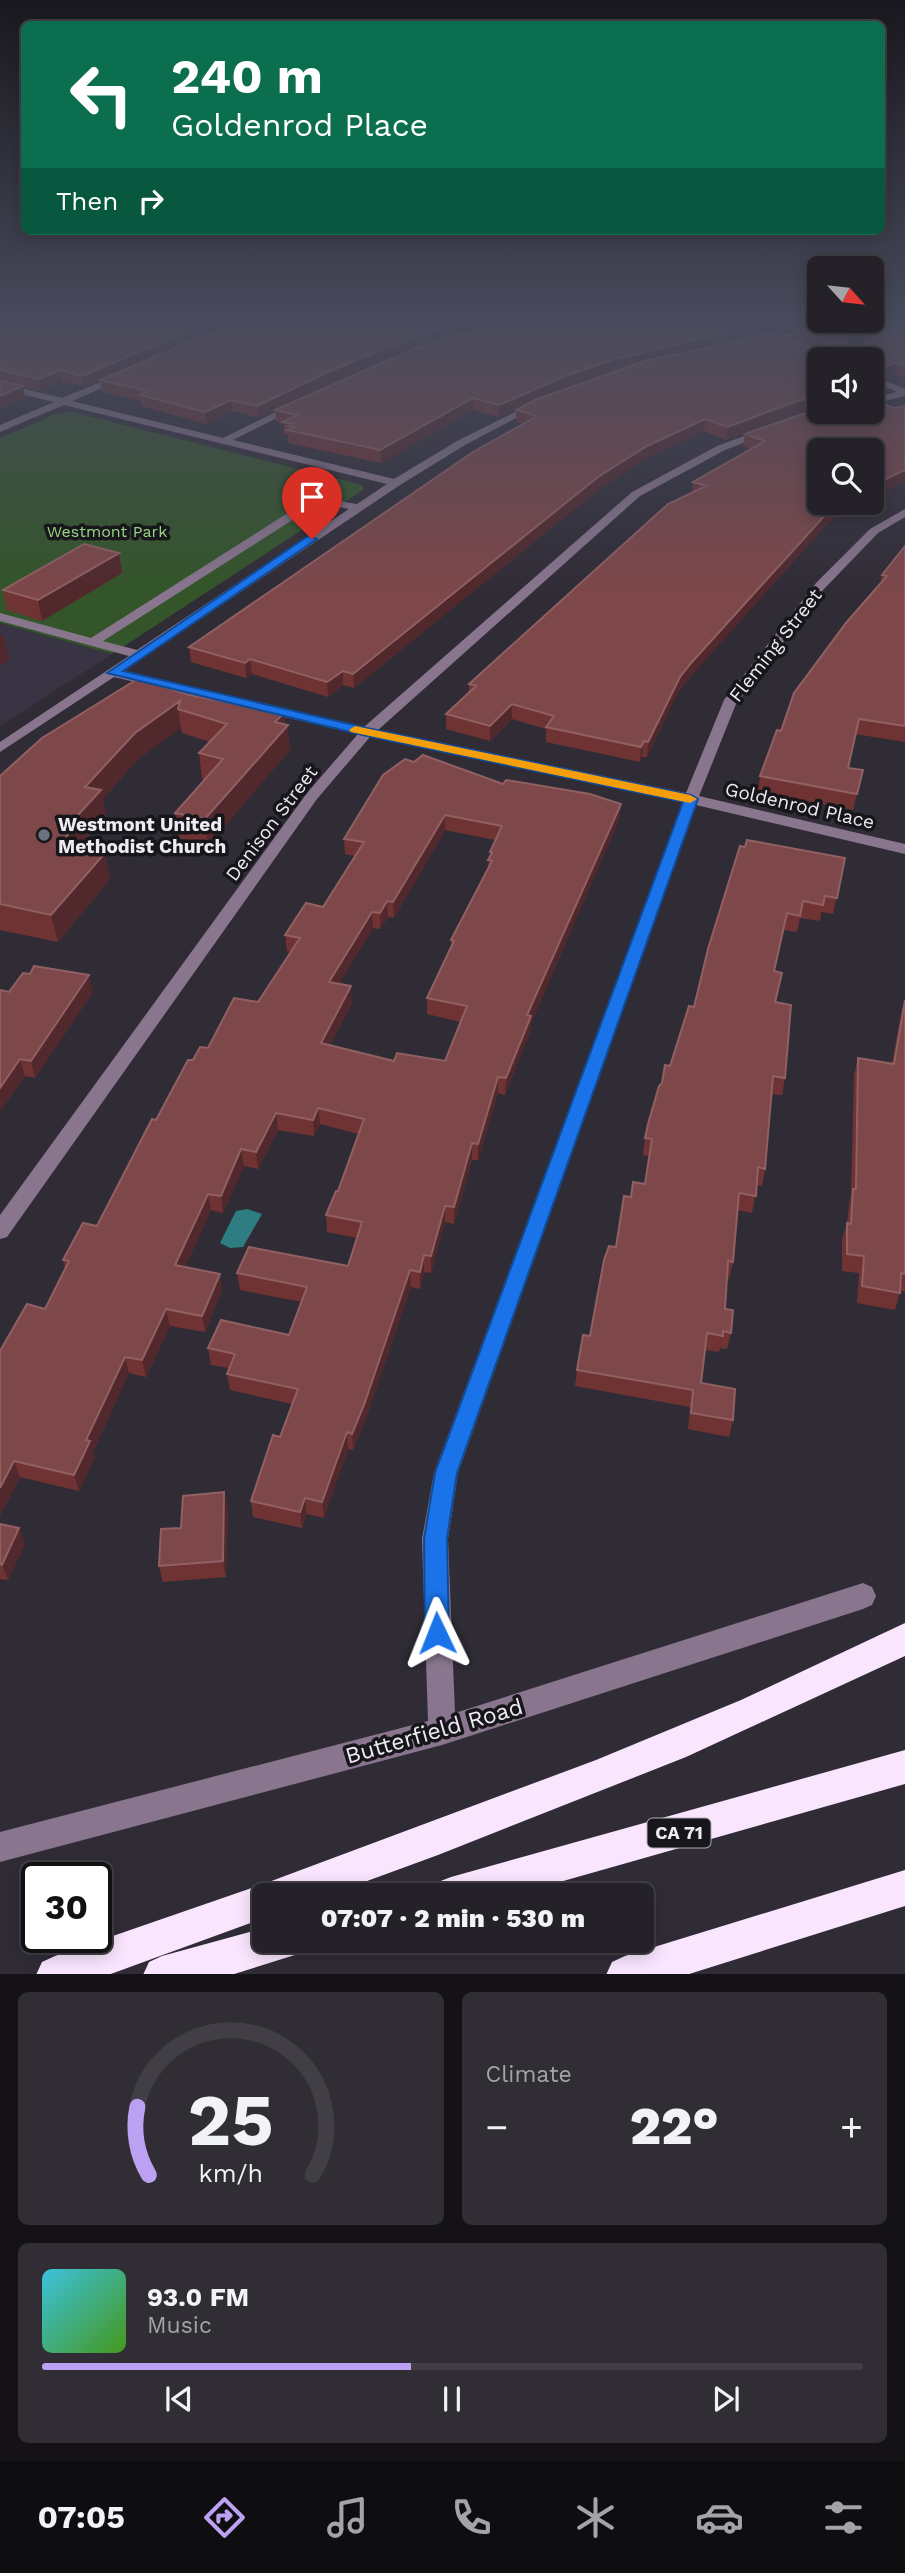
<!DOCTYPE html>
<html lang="en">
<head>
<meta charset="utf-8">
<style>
	:root { --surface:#242128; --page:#302e34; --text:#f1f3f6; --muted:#a3a3a8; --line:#413e45; --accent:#bca0f2 }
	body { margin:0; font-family:"Work Sans",sans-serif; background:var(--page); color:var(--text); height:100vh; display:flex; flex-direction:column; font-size:26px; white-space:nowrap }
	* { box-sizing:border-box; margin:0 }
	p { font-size:23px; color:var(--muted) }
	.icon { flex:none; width:38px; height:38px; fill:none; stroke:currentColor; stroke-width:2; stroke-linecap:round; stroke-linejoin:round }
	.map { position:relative; height:1974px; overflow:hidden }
	.details { display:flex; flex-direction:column; gap:18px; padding:18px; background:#141216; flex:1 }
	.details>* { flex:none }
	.banner { position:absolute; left:21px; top:21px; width:864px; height:214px; border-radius:10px; box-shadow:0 4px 18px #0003,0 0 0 2px var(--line); background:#0b6e4f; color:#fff; overflow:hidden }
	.needle { width:46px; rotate:117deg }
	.buttons { position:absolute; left:807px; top:256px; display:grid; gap:14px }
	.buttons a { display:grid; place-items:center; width:77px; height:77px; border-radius:10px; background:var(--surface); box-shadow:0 4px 18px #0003,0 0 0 2px var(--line); font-size:35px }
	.speed { position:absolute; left:21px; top:1862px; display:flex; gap:14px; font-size:35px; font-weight:700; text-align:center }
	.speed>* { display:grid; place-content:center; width:91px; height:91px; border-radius:50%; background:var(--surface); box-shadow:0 4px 18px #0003,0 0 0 2px var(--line); line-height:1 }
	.speed .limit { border:4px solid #111; border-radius:10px; background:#fff; color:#111 }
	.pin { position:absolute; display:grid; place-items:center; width:60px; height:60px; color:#fff; margin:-72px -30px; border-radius:50% 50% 50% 0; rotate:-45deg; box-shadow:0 0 7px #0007 }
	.pin .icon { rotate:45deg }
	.me { position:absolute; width:77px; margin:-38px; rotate:358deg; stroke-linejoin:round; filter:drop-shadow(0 0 5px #0008) }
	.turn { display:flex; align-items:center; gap:24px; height:147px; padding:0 35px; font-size:32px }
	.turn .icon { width:91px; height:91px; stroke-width:2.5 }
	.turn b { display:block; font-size:49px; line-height:60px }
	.then { display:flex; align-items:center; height:66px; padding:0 35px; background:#0003; gap:14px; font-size:26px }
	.big { font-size:52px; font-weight:800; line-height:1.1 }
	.details .tile { flex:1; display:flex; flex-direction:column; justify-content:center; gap:10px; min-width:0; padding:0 24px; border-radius:10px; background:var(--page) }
	.details .dial { align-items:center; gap:0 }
	.dial svg { height:182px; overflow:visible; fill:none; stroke:var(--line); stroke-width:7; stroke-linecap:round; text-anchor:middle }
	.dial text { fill:var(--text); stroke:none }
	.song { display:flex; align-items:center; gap:21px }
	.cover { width:84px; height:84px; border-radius:10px; background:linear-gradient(135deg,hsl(190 70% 55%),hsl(100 70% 35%)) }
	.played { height:7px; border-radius:4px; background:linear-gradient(90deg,var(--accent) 45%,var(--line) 45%) }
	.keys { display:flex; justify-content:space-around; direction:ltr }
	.heat { display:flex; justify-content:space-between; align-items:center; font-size:38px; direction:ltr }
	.details .tiles { flex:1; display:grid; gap:18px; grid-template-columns:1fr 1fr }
	.tile:last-child { grid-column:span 2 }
	.trip { position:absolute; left:252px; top:1883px; width:402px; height:70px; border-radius:10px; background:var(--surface); box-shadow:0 4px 18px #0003,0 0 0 2px var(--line); font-weight:800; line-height:70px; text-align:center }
	.menu { display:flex; height:112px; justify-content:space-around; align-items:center; background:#0e0d10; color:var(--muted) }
	.menu .icon { width:49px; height:49px }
	.menu .active { color:var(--accent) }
	.menu b { font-size:32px; color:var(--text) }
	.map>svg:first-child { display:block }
	.built { fill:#393443 }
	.green { fill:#335529 }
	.water { fill:#2d7d82 }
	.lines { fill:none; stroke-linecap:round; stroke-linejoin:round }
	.minor { fill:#89768e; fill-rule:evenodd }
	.highway { fill:#f9e5fe; fill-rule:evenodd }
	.wall { fill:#703334; fill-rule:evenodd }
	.shaded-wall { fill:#51282c }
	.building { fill:#7e4749; stroke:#906063; stroke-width:2; fill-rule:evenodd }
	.route { fill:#1a73e8; stroke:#114b97; stroke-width:2 }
	.slow { fill:#f59e0b }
	.worship-dot { fill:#6b7280; stroke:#17161a; stroke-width:2.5 }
	.labels { text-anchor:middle; stroke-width:7; stroke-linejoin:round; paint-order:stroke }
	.far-park-label { font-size:16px; fill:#98d686; stroke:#17161a }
	.shield { fill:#17161a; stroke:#aeabb1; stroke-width:2 }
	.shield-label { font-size:18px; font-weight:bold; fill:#eeebf2 }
	.street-label { font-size:19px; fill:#eeebf2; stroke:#17161a }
	.poi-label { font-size:19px; font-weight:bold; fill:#eeebf2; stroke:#17161a; text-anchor:start }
	.near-street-label { font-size:23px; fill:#eeebf2; stroke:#17161a }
</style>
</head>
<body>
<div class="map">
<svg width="905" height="1975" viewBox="0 0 905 1975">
	<rect width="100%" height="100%" fill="#302c36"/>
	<path class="built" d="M0 623 112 654 0 726Z"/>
	<path class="green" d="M72 412 359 484 363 486V490L112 654 0 623V438L56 414Z"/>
	<path class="water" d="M247 1209 262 1214 243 1247 230 1248 220 1243 236 1211Z"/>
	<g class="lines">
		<path class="minor" d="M848 320H865L761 344 757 341Z
			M122 373 127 376 125 378 72 401 223 438 296 402 301 405 299 407 233 440 394 479 457 441 533 403 541 405 465 445 400 485 123 671 364 727 632 492 717 446 763 429H769V433L725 450 640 496 378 730 686 793 724 700 816 583 870 529 905 509V517L878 533 824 589 736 704 699 796 905 844V854L696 805 458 1473 448 1539 455 1713 863 1583 872 1587 876 1596 872 1605 863 1609 442 1745 0 1862V1832L428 1721 422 1539 434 1473 683 802 370 737 317 799 7 1237 0 1239V1215L307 793 358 734 114 677 0 752V742L129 656 0 621V613L91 638 313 497 357 504 387 484 64 405 0 432V425L54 402 0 389V383L62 398ZM319 503 349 509 137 650 103 641Z
			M872 375 905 389V396L872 404V398L897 392 872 381Z"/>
		<path class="highway" d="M905 1623V1656L686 1757 438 1855 329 1895H264V1918L108 1975H36L42 1962 55 1956 266 1883 596 1760 741 1700Z
			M905 1750V1784L514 1895H433L438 1882 451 1877Z
			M905 1870V1906L686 1975H606L612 1962 625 1956Z
			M264 1928V1941H303L298 1954 231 1975H143L149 1962 162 1956Z"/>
	</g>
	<path class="wall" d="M0 320H819L849 359H819V411L893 408 905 406V481L872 498V450L819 502H863L856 506 852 504 826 525 690 677 678 692 647 757H642L640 762 546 742V729L512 719 490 741 446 729V714L469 692V684L692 492 693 482 751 449 743 446 745 434 819 407 795 413 726 440 704 431 646 458 598 490 354 688 343 685 328 697 252 674 246 678 191 662 189 647 523 424 516 422V410L628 367 611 371 562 389 498 417 473 410 381 463 288 443V435L284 434V424L276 422 275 410 505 321 487 325 408 350 331 383 259 418 232 411 206 424 142 406 141 401 102 392 100 380 84 387 62 382 41 391 23 387 25 398 0 409ZM757 325 774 332 794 328 792 329 790 339 756 336Z
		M905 320V378L895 374 884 377 872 373V359Z
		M905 546V742L855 734 848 768 863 770 853 810 758 792 760 776 781 731 880 584 882 575Z
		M119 553 122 573 42 621 7 610 3 590Z
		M189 695 284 713 285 724 290 750 208 845 179 838 175 813 204 779H202L199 753 210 742 182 733 181 728 139 758 103 799 106 816 79 846 105 853 110 879 58 942 0 930V776Z
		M414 762 503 784 621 804 619 820 531 1023 530 1032 505 1095 498 1093 478 1160H472L454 1224 445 1222 431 1273 424 1272 420 1289 411 1287 365 1421 353 1450 348 1449 324 1518 307 1514 302 1528 253 1517 251 1501 280 1437 292 1404 230 1390 227 1374 229 1368 211 1365 208 1348 289 1335 302 1302 240 1290 237 1273 348 1266 357 1238 327 1232 326 1215 338 1191 358 1134 320 1124 314 1136 278 1130 258 1169 244 1166 223 1213 211 1210 185 1267 220 1274 222 1290 205 1332 170 1326 146 1377 129 1373 93 1452 95 1457 79 1491 20 1477 0 1516 45 1309 65 1268 63 1260 97 1226 156 1120 193 1060 258 1002 291 952 287 951 285 935 323 907 355 856 345 854 344 839ZM445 830 495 840 490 852 488 867 451 940V945L427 998V1014L461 1022 445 1061H394L330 1045 352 1003 339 984 373 928 380 929 388 917 394 918Z
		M845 858 833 914 821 912 820 921 800 918 797 932 784 930 775 971 779 989 776 1002 785 1078 782 1095 771 1094 765 1169 762 1186 757 1185 752 1213 738 1210 733 1262 729 1279H727L725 1309 731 1333 727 1349 720 1348 719 1352 705 1350 701 1383 733 1420 729 1437 688 1429 690 1407 575 1386 577 1370 590 1336 631 1197 645 1184 649 1156 643 1155 645 1138 662 1083 694 1007 708 949Z
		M9 992H93L35 1078 25 1076 0 1111Z
		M905 998V1292L900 1291 895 1310 857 1303 859 1273 842 1271V1240L847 1223 849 1205 851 1195 854 1075 858 1058 892 1063 902 1010Z
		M228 1509 226 1577 163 1582 159 1566 181 1528Z
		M0 1524 19 1528 25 1544 8 1580 0 1579Z"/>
	<path class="shaded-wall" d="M222 320H258L195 340 84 387 82 376 194 329Z
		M471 320H510L487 325 408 350 331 383 259 418 257 406 330 371 408 339Z
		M783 320H834L774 332 776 321Z
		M757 325 756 336 611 371 562 389 498 417 499 405 563 377 612 360Z
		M897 362 895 374 884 377 886 366Z
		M60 370 62 382 41 391 39 379Z
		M23 386 25 398 0 409V396Z
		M819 396 818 407 795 413 726 440 728 427 797 401Z
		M473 398V410L381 463 380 450Z
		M231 400 232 411 206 424 205 412Z
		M705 419 704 431 646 458 598 490 354 688 353 674 598 477 647 446Z
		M905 470V481L872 498V486Z
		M841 502H853L852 504 826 525 690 677 678 692 647 757 648 742 680 677 692 662 828 512Z
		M119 553 122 573 42 621 38 600Z
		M3 634 9 660 0 666V636Z
		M250 659 252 674 246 678 245 663Z
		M343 671V685L328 697 327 682Z
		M180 701 178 709 181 728 139 758 103 799 106 816 77 848 62 841 66 828 85 787 135 733Z
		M512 704V719L490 741V726Z
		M284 713 285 728 288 725 290 750 208 845 205 819 275 722Z
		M644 741 642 757 640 762 641 747Z
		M621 804 619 820 531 1023 530 1032 505 1095 506 1078 527 1015Z
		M445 815V830L394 918 393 902Z
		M105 853 110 879 58 942 51 915Z
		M387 901 388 917 380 929V913Z
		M372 912 373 928 331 998 329 982Z
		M89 975 93 992 35 1078 31 1061Z
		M351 986 352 1003 322 1060 321 1043Z
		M20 1059 25 1076 0 1111V1088Z
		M498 1077V1093L478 1160V1144Z
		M318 1108 320 1124 314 1136 313 1120Z
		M276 1113 278 1130 258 1169 256 1152Z
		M472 1143V1160L454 1224V1207Z
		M241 1149 244 1166 223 1213 221 1196Z
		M208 1194 211 1210 178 1282 175 1265Z
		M445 1206V1222L431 1273V1256Z
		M424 1255V1272L420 1289V1272Z
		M410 1270 411 1287 365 1421 353 1450 352 1434Z
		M220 1274 222 1290 205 1332 202 1316Z
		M166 1309 170 1326 146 1377 142 1360Z
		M125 1357 129 1373 93 1452 95 1457 79 1491 74 1475 86 1440Z
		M347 1432 348 1449 324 1518 322 1502Z
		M14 1461 20 1477 0 1516V1488Z
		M224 1492 228 1509 226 1577 223 1561Z
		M305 1498 307 1514 302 1528 300 1512Z
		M19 1528 25 1544 8 1580 2 1565Z"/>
	<path class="building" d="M9 320H222L194 329 82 376 60 370 39 379 0 370V323Z
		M252 320H471L408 339 330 371 257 406 231 400 205 412 140 395 148 391 100 380 202 337Z
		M509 320H745L757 325 612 360 563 377 499 405 473 398 380 450 287 430 294 427 289 426 293 424 283 422 297 415 275 410 416 348Z
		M830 320H846L849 359H819V396L797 401 728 427 705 419 647 446 598 477 353 674 343 671 327 682 250 659 245 663 189 647 473 452 537 416 516 410 535 400 645 361 773 333 820 351 830 350 831 345 792 329Z
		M868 320H905V365L897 362 886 366 873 361 872 370V359H862Z
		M0 381 23 386 0 396Z
		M872 398 893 408 905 406V470L872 486V450H819V502H841L828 512 692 662 680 677 648 742 644 741 641 747 546 727 554 716 512 704 490 726 446 714 476 686 469 684 668 504 706 486 693 482 765 441 745 434 819 408V411H872Z
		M84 544 119 553 38 600 3 590Z
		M905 546V726L859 719 848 768 863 770 857 794 760 776 777 730 781 731 794 693 846 623 887 576 882 575Z
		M139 678 189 695 284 713 275 722 288 725 205 819 175 813 223 759 199 753 227 724 178 709 180 701 135 733 85 787 101 790 66 828 73 829 62 841 105 853 51 915 0 904V776L42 738Z
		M423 755 503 784 506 780 590 794 621 804 527 1015 531 1016 506 1078 498 1077 478 1144 472 1143 454 1207 445 1206 431 1256 424 1255 420 1272 410 1270 364 1405 352 1434 347 1432 322 1502 305 1498 300 1512 251 1501 273 1435 280 1437 298 1389 227 1374 235 1354 208 1348 221 1320 289 1335 307 1287 237 1273 249 1247 348 1266 362 1222 326 1215 336 1191H338L364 1119 318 1108 313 1120 276 1113 256 1152 241 1149 221 1196 208 1194 175 1265 220 1274 202 1316 166 1309 142 1360 125 1357 86 1440 90 1441 74 1475 14 1461 0 1488V1351L27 1304 45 1309 69 1261 63 1260 83 1223 97 1226 152 1119 156 1120 188 1060H193L200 1047 208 1048 234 998 258 1002 300 938 285 935 306 903 323 907 364 842 344 839 383 775 405 759 414 762ZM445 815 502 826 490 852 492 853 488 860 492 861 451 940 454 941 427 998 467 1006 445 1061 397 1053 394 1061 321 1043 351 986 329 982 372 912 380 913 387 901 393 902Z
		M747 840 845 858 837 898 825 896 823 905 803 901 800 916 787 913 774 971 782 973 775 1002 791 1005 785 1078 773 1076 765 1169 758 1167 756 1196 739 1193 733 1262 728 1261 725 1309 733 1310 731 1333 723 1331V1336L707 1333 701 1383 735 1389 733 1420 691 1413 693 1390 577 1370 583 1335 590 1336 604 1260 609 1246 616 1247 624 1196 631 1197 633 1182 645 1184 652 1139 645 1138 648 1124 659 1086 662 1083 665 1065 670 1066 689 1006 694 1007 708 949 740 846 745 847Z
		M34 966 89 975 31 1061 20 1059 0 1088V990L9 992 23 973 30 974Z
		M905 1000V1274L901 1273 900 1293 862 1286 864 1256 847 1254V1223L851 1224 853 1189H856L858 1058 894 1064Z
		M224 1492 223 1561 159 1566 161 1529 181 1528 183 1496Z
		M0 1524 19 1528 2 1565 0 1564Z"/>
	<linearGradient id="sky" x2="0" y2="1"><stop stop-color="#1a181e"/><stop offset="0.54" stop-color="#484b5d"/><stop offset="1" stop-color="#484b5d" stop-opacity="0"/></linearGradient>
	<rect width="905" height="596" fill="url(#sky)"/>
	<path class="route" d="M308 536 317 539 123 671 367 728 691 795 698 799 457 1473 447 1539 449 1633 446 1642 437 1645 429 1642 425 1633 424 1539 435 1473 683 802 367 736 107 673Z"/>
	<path class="slow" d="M355 726 690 795 697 799 690 803 351 732 349 730Z"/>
	<circle class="worship-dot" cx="44" cy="835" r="7"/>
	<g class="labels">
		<g class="far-park-label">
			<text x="107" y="537">Westmont Park</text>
		</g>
		<rect class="shield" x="647.5" y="1818.5" width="63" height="29" rx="5"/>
		<g class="shield-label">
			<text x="679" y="1839">CA 71</text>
		</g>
		<g class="street-label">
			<text transform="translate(775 645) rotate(-52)" y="7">Fleming Street</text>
			<text transform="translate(800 805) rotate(13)" y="7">Goldenrod Place</text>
			<text transform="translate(271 823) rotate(-53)" y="7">Denison Street</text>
		</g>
		<g class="poi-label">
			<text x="58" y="831">Westmont United<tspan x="58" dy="22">Methodist Church</tspan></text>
		</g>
		<g class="near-street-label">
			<text transform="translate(434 1731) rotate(-16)" y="8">Butterfield Road</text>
		</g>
	</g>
</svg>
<div class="buttons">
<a><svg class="needle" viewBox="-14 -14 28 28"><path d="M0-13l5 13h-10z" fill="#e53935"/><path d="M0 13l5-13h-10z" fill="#a3a3a8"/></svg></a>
<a><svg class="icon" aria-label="sound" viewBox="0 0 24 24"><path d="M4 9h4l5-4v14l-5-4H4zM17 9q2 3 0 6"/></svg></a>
<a><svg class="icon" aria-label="search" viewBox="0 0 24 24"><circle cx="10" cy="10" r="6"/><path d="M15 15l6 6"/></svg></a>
</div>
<div class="speed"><div class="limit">30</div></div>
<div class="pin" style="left:312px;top:539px;background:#d93025"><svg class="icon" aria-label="arrive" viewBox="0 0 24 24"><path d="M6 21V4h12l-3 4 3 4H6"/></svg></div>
<svg class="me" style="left:437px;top:1633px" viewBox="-20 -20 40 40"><path d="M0-17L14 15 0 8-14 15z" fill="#1a73e8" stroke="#fff" stroke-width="4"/></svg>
<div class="trip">07:07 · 2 min · 530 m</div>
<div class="banner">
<div class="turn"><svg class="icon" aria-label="left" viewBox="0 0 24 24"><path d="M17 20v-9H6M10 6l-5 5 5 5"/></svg><div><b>240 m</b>Goldenrod Place</div></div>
<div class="then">Then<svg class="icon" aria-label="right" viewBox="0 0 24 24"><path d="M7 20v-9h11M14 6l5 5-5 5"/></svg></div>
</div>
</div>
<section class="details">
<div class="tiles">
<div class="tile dial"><svg viewBox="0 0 100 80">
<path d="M14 69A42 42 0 1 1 86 69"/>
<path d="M14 69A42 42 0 0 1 9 39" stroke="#bca0f2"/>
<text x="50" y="56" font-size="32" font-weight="700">25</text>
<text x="50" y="72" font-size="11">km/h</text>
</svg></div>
<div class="tile"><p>Climate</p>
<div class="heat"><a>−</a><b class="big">22°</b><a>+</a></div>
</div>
<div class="tile">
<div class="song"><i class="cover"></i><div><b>93.0 FM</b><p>Music</p></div></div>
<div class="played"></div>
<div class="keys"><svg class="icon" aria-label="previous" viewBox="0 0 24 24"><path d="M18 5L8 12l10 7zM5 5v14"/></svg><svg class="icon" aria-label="pause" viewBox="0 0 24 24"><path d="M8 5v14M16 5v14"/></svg><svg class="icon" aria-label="next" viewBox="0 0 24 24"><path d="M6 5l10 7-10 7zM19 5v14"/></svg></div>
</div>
</div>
</section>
<nav class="menu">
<b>07:05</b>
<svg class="icon active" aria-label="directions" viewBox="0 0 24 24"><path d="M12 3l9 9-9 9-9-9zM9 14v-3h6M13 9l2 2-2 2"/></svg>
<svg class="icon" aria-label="music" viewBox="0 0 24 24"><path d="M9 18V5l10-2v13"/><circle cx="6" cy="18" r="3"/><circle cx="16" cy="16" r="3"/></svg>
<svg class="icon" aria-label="phone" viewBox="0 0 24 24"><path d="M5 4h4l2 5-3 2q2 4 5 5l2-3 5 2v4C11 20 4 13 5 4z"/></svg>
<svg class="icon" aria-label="climate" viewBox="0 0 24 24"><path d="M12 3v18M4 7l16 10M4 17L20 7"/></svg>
<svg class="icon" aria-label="car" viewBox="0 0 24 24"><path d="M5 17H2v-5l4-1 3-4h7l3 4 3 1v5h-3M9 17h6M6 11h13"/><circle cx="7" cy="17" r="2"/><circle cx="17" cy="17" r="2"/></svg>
<svg class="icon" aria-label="filters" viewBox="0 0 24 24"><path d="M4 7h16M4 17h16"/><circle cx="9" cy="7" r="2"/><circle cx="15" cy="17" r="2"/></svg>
</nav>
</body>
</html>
